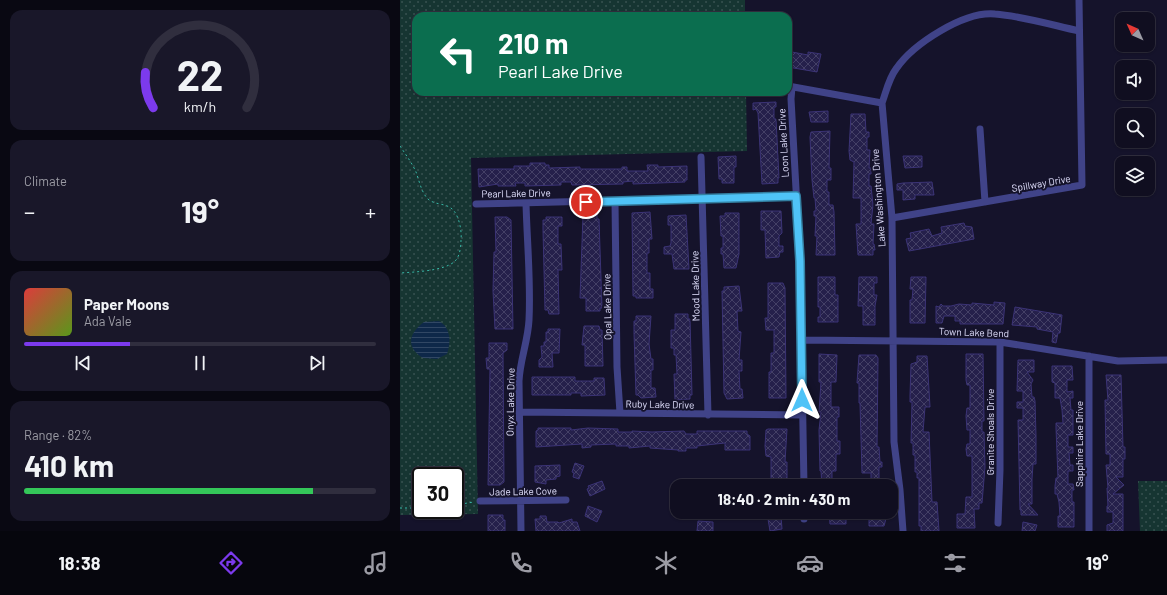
<!DOCTYPE html>
<html lang="en">
<head>
<meta charset="utf-8">
<style>
	:root { --surface:#100e20; --page:#191729; --text:#f1f3f6; --muted:#9c9ca5; --line:#302e3e; --accent:#7c3aed }
	body { margin:0; font-family:Barlow,sans-serif; background:var(--page); color:var(--text); height:100vh; display:flex; flex-direction:column; font-size:15px; white-space:nowrap }
	* { box-sizing:border-box; margin:0 }
	p { font-size:13px; color:var(--muted) }
	.icon { flex:none; width:22px; height:22px; fill:none; stroke:currentColor; stroke-width:2; stroke-linecap:round; stroke-linejoin:round }
	.map { position:relative; flex:1; overflow:hidden }
	.details { display:flex; flex-direction:column; gap:10px; padding:10px; background:#090812; width:400px }
	.details>* { flex:none }
	.hud { position:absolute; left:12px; top:12px; width:380px; height:84px; border-radius:12px; box-shadow:0 1px 3px #0004,0 0 0 1px var(--line); background:#0b6e4f; color:#fff; overflow:hidden }
	.needle { width:26px; rotate:315deg }
	.controls { position:absolute; left:715px; top:12px; display:grid; gap:8px }
	.controls a { display:grid; place-items:center; width:40px; height:40px; border-radius:8px; background:var(--surface); box-shadow:0 1px 3px #0004,0 0 0 1px var(--line); font-size:20px }
	.speed { position:absolute; left:12px; top:467px; display:flex; gap:8px; font-size:20px; font-weight:700; text-align:center }
	.speed>* { display:grid; place-content:center; width:52px; height:52px; border-radius:50%; background:var(--surface); box-shadow:0 1px 3px #0004,0 0 0 1px var(--line); line-height:1 }
	.speed .limit { border:2px solid #111; border-radius:6px; background:#fff; color:#111 }
	.pin { position:absolute; display:grid; place-items:center; width:34px; height:34px; color:#fff; margin:-17px; border:2px solid #fff; border-radius:50%; box-shadow:0 1px 4px #0007 }
	.me { position:absolute; width:44px; margin:-22px; rotate:0deg; stroke-linejoin:round; filter:drop-shadow(0 0 3px #0008) }
	.turn { display:flex; align-items:center; gap:14px; height:84px; padding:0 20px; font-size:18px }
	.turn .icon { width:52px; height:52px; stroke-width:2.5 }
	.turn b { display:block; font-size:28px; line-height:34px }
	.big { font-size:30px; font-weight:700; line-height:1.1 }
	.details .tile { flex:1; display:flex; flex-direction:column; justify-content:center; gap:6px; min-width:0; padding:0 14px; border-radius:12px; background:var(--page) }
	.details .dial { align-items:center; gap:0 }
	.dial svg { height:104px; overflow:visible; fill:none; stroke:var(--line); stroke-width:7; stroke-linecap:round; text-anchor:middle }
	.dial text { fill:var(--text); stroke:none }
	.song { display:flex; align-items:center; gap:12px }
	.cover { width:48px; height:48px; border-radius:6px; background:linear-gradient(135deg,hsl(0 70% 55%),hsl(90 70% 35%)) }
	.played { height:4px; border-radius:2px; background:linear-gradient(90deg,var(--accent) 30%,var(--line) 30%) }
	.keys { display:flex; justify-content:space-around; direction:ltr }
	.heat { display:flex; justify-content:space-between; align-items:center; font-size:22px; direction:ltr }
	.charge { height:6px; border-radius:3px; background:linear-gradient(90deg,#34c759 82%,var(--line) 0) }
	.trip { position:absolute; left:270px; top:479px; width:228px; height:40px; border-radius:12px; background:var(--surface); box-shadow:0 1px 3px #0004,0 0 0 1px var(--line); font-weight:700; line-height:40px; text-align:center }
	.tab-bar { display:flex; height:64px; justify-content:space-around; align-items:center; background:#06060d; color:var(--muted) }
	.tab-bar .icon { width:28px; height:28px }
	.tab-bar .on { color:var(--accent) }
	.tab-bar b { font-size:18px; color:var(--text) }
	main { display:flex; flex:1; min-height:0 }
	.map>svg:first-child { display:block }
	.grass { fill:url(#grass-dots); fill-rule:evenodd }
	.water { fill:url(#water-rules) }
	.building { fill:url(#building-cross-hatch); stroke:#3b3376 }
	.lines { fill:none; stroke-linecap:round; stroke-linejoin:round }
	.path { stroke:#37b9a8; stroke-width:1; stroke-dasharray:2 3; stroke-linecap:butt }
	.minor { stroke:#404388; stroke-width:7 }
	.route-casing { stroke:#337fa1; stroke-width:10 }
	.route { stroke:#4fc3f7; stroke-width:7 }
	.labels { text-anchor:middle; stroke-width:4; stroke-linejoin:round; paint-order:stroke }
	.street-label { font-size:10px; fill:#e0dffd; stroke:#15132b }
</style>
</head>
<body>
<main>
<section class="details">
<div class="tile dial"><svg viewBox="0 0 100 80">
<path d="M14 69A42 42 0 1 1 86 69"/>
<path d="M14 69A42 42 0 0 1 8 42" stroke="#7c3aed"/>
<text x="50" y="56" font-size="32" font-weight="700">22</text>
<text x="50" y="72" font-size="11">km/h</text>
</svg></div>
<div class="tile"><p>Climate</p>
<div class="heat"><a>−</a><b class="big">19°</b><a>+</a></div>
</div>
<div class="tile">
<div class="song"><i class="cover"></i><div><b>Paper Moons</b><p>Ada Vale</p></div></div>
<div class="played"></div>
<div class="keys"><svg class="icon" aria-label="previous" viewBox="0 0 24 24"><path d="M18 5L8 12l10 7zM5 5v14"/></svg><svg class="icon" aria-label="pause" viewBox="0 0 24 24"><path d="M8 5v14M16 5v14"/></svg><svg class="icon" aria-label="next" viewBox="0 0 24 24"><path d="M6 5l10 7-10 7zM19 5v14"/></svg></div>
</div>
<div class="tile"><p>Range · 82%</p><b class="big">410 km</b><div class="charge"></div></div>
</section>
<div class="map">
<svg width="767" height="531" viewBox="0 0 767 531">
	<defs>
		<pattern id="grass-dots" width="8" height="8" patternUnits="userSpaceOnUse"><rect width="8" height="8" fill="#163532"/><path d="M2 2h.1M6 6h.1" fill="none" stroke="#385251" stroke-width="1.8" stroke-linecap="round"/></pattern>
		<pattern id="water-rules" width="6" height="5" patternUnits="userSpaceOnUse"><rect width="6" height="5" fill="#0e2849"/><path d="M0 2.5h6" fill="none" stroke="#314764"/></pattern>
		<pattern id="building-cross-hatch" width="8" height="8" patternUnits="userSpaceOnUse"><rect width="8" height="8" fill="#25204b"/><path d="M0 0l8 8M0 8l8-8" fill="none" stroke="#444066"/></pattern>
	</defs>
	<rect width="100%" height="100%" fill="#15132b"/>
	<path class="grass" d="M0 0H345V16H16V92H346L347 151 71 158 78 514 0 515ZM21 476H55V510H21Z
		M738 481H767V531H740Z"/>
	<path class="water" d="M39 321C51 328 51 342 47 354L37 359 23 358C5 347 9 333 24 322Z"/>
	<path class="building" d="M392 52 408 55V52L421 54 417 72 388 67Z
		M376 102V107H374V119H376L379 178H378V183L362 184 358 113 356 109 353 110V103Z
		M428 111V122H411L409 112Z
		M451 114H465L466 132H469V137H467V150H470L469 168H471V174H469V186H471L473 205 471 224H474L473 244H474L475 250H473V255H458L456 224H461V198H453L454 162 450 160 449 151Z
		M430 131 429 168H431V180H427V192H429V205H433L434 212 435 255H416L417 236H415L416 216H414V211H416L415 198H414L412 180 410 137 411 132Z
		M336 156V167H334V183H322V179H319L318 157Z
		M503 156H522V167L505 168Z
		M130 163H145V165H149V168L180 167V169H222V167H227V171H248L247 165H258V167L287 166V180H285V182L233 184V181L223 182V184L172 185 171 182H161V185L125 186V183H115L116 186H98V184L79 187 78 169H114V166H130Z
		M532 182 534 195H515V199L503 200V190H497V184L503 183Z
		M361 211H381L382 233 379 236V246H383V252H380L379 257 366 258 365 230H361Z
		M250 212 252 239H249V253H247V273H250V289H253V298H236V296H233L232 213Z
		M325 213H339V254L336 268H324L323 254H321V248H323V236H321L320 216H325Z
		M197 214V219H199L202 308H200V311H186V298H180L183 215Z
		M286 215 289 269H274L272 254H264V247L270 246 271 243V225H268V216Z
		M95 217H107L111 220 113 329H95L93 291 94 252H96Z
		M146 217H162V226H158V244H161L162 270H158L159 314H149L148 310H145L143 230V220H146Z
		M564 223 565 226 572 227 574 239 509 251 506 239 511 238 510 233 529 229 532 236 542 233 541 227Z
		M418 277H435V295H438V322H418V317H420V307H418Z
		M459 277H477V283H474V295H477L475 306V325H463V306H458Z
		M511 277H526L525 323H510V300H512L513 289H510Z
		M368 283H383L385 288 386 398H369V372H371V353H374V330H366L365 318H368Z
		M339 286 342 311H337L338 331 341 332 339 360H342V371H339L340 389H342L343 398 327 399 324 393 322 291H324V287Z
		M594 302 605 303 603 324H560V321H555V316H544L542 323H536V306L539 307 541 304 543 306H551L559 304 572 305V303L594 305Z
		M615 307 662 315 660 333H658L656 343 652 342 653 332 637 329V327L612 325Z
		M275 314H288V319H290L292 395H290V399L275 400 274 374H277L276 355H274V348H271V330H275Z
		M236 316H251L249 344 251 359H253V370H251V388H255L256 397 241 398 238 395H236L234 333V321H236Z
		M184 326H199L200 330H202L203 366H185V345H182Z
		M148 329H160L159 353H152L153 367H139V360L142 357 141 346H144V342H146V332H148Z
		M89 343H107V350L103 353 104 482 100 485H88L90 369H87L86 358H89Z
		M419 354 437 355 436 382H431V407H439V417H437V441H440V454H436V471H432V486H422L421 471H420L419 430 421 412H419L421 382H419Z
		M566 354H583L584 421H582V432H584L585 467 582 503H579V509H574L575 528H557V514H565L566 497H572V456H567L566 449 567 444H570V430H567L566 416 567 408H570V385H567L566 380Z
		M459 355H476L478 358 477 447H479L480 462H482V467H479V479H482V486H471V473H462L460 403H459V383H457Z
		M517 356H527L530 407H525L523 432H529L532 502H537L539 531H521V526H519V478H517V472H515V455H513V443H511L512 402H510V396L511 364 517 362Z
		M618 360H634V372H627L633 380 631 384 632 397H634L635 401 636 436V464H633L632 479V504H628L638 515H621V510H620L618 420H623V408H617V402H623V391H617Z
		M652 366H672L673 380H667V392L673 391V398H670L671 410H673V435H668V447H673V453H669L670 465H673V471H668V484H673L674 490H672V502H674V527H658V516H660L659 502 657 494H655V486L656 478H658L656 428V423H663L662 410 660 398H655V383L652 382Z
		M706 375H721L723 447H725V459H723V477H716L724 485 713 494H723V531H707V525L713 523V512H707V506H708L707 488H708L706 465H710V454H706L705 400H708Z
		M132 377H175V381H194V378H204L205 395 181 396V393H171V395H132Z
		M138 428H171V430L188 428 218 429V432H232V431L252 432 284 431 286 434H297V431H347V434L350 436V450H325V443L297 446V448H286V451H278V450L250 448V446L229 448V446H216V444L191 445V447L182 448V444L136 447V431L138 430Z
		M368 429H387L385 462H387V486H368V481H371V457L366 456 365 446 366 430Z
		M175 463 184 466 179 479 173 477 174 473 172 472Z
		M160 465V476L156 477V479L146 480V484L135 482V466Z
		M202 481 205 489 190 496 187 489 189 488 188 486Z
		M188 506 202 511 197 522 185 516Z
		M429 512H446V524H430Z
		M88 515H103V520H105V531H88Z
		M469 515H487L484 526H469Z
		M140 516H146L147 522H158L159 523 172 519V522H177L180 531H136L135 519H140Z
		M381 516 382 529 370 531 368 519Z
		M298 521 313 522V531H297Z
		M623 522 637 525 635 531H622Z"/>
	<g class="lines">
		<path class="path" d="M0 146C6 155 12 163 16 172 19 180 21 191 27 198 34 206 47 202 54 211 59 217 62 231 61 240 61 246 60 255 56 260 47 271 14 272 0 273
			M55 505 74 502
			M0 508H21"/>
		<path class="minor" d="M388 86 482 103
			M392 87 391 99 400 261 404 486
			M580 129 585 202
			M301 157 308 415
			M215 201 217 367 220 413
			M76 204 396 196
			M492 218 682 185 679 0
			M402 340 600 342 718 361 767 360
			M689 356V531
			M119 412 402 415
			M80 501 166 500
			M404 512V519
			M598 523 600 470V342
			M121 531 119 381C120 360 128 341 129 320 131 282 127 242 126 203
			M503 531 500 490 494 442 492 218 482 103C486 92 489 78 496 69 513 44 564 11 595 14 622 16 652 25 679 31"/>
	</g>
	<g class="lines">
		<g class="route-casing">
			<path id="route" d="M186 202 396 196 400 261 402 400"/>
		</g>
		<use href="#route" class="route"/>
	</g>
	<g class="labels">
		<g class="street-label">
			<text transform="translate(383 143) rotate(-93)" y="4">Loon Lake Drive</text>
			<text transform="translate(641 183) rotate(-10)" y="4">Spillway Drive</text>
			<text transform="translate(116 193) rotate(-1)" y="4">Pearl Lake Drive</text>
			<text transform="translate(478 198) rotate(-94)" y="4">Lake Washington Drive</text>
			<text transform="translate(295 286) rotate(-91)" y="4">Mood Lake Drive</text>
			<text transform="translate(207 307) rotate(-91)" y="4">Opal Lake Drive</text>
			<text transform="translate(574 332) rotate(2)" y="4">Town Lake Bend</text>
			<text transform="translate(110 402) rotate(-89)" y="4">Onyx Lake Drive</text>
			<text transform="translate(260 404) rotate(1)" y="4">Ruby Lake Drive</text>
			<text transform="translate(590 432) rotate(-90)" y="4">Granite Shoals Drive</text>
			<text transform="translate(679 444) rotate(-90)" y="4">Sapphire Lake Drive</text>
			<text transform="translate(123 491) rotate(-1)" y="4">Jade Lake Cove</text>
		</g>
	</g>
</svg>
<div class="controls">
<a><svg class="needle" viewBox="-14 -14 28 28"><path d="M0-13l5 13h-10z" fill="#e53935"/><path d="M0 13l5-13h-10z" fill="#9c9ca5"/></svg></a>
<a><svg class="icon" aria-label="sound" viewBox="0 0 24 24"><path d="M4 9h4l5-4v14l-5-4H4zM17 9q2 3 0 6"/></svg></a>
<a><svg class="icon" aria-label="search" viewBox="0 0 24 24"><circle cx="10" cy="10" r="6"/><path d="M15 15l6 6"/></svg></a>
<a><svg class="icon" aria-label="layers" viewBox="0 0 24 24"><path d="M12 4l9 5-9 5-9-5zM3 14l9 5 9-5"/></svg></a>
</div>
<div class="speed"><div class="limit">30</div></div>
<div class="pin" style="left:186px;top:202px;background:#d93025"><svg class="icon" aria-label="arrive" viewBox="0 0 24 24"><path d="M6 21V4h12l-3 4 3 4H6"/></svg></div>
<svg class="me" style="left:402px;top:400px" viewBox="-20 -20 40 40"><path d="M0-17L14 15 0 8-14 15z" fill="#4fc3f7" stroke="#fff" stroke-width="4"/></svg>
<div class="trip">18:40 · 2 min · 430 m</div>
<div class="hud">
<div class="turn"><svg class="icon" aria-label="left" viewBox="0 0 24 24"><path d="M17 20v-9H6M10 6l-5 5 5 5"/></svg><div><b>210 m</b>Pearl Lake Drive</div></div>
</div>
</div>
</main>
<nav class="tab-bar">
<b>18:38</b>
<svg class="icon on" aria-label="directions" viewBox="0 0 24 24"><path d="M12 3l9 9-9 9-9-9zM9 14v-3h6M13 9l2 2-2 2"/></svg>
<svg class="icon" aria-label="music" viewBox="0 0 24 24"><path d="M9 18V5l10-2v13"/><circle cx="6" cy="18" r="3"/><circle cx="16" cy="16" r="3"/></svg>
<svg class="icon" aria-label="phone" viewBox="0 0 24 24"><path d="M5 4h4l2 5-3 2q2 4 5 5l2-3 5 2v4C11 20 4 13 5 4z"/></svg>
<svg class="icon" aria-label="climate" viewBox="0 0 24 24"><path d="M12 3v18M4 7l16 10M4 17L20 7"/></svg>
<svg class="icon" aria-label="car" viewBox="0 0 24 24"><path d="M5 17H2v-5l4-1 3-4h7l3 4 3 1v5h-3M9 17h6M6 11h13"/><circle cx="7" cy="17" r="2"/><circle cx="17" cy="17" r="2"/></svg>
<svg class="icon" aria-label="filters" viewBox="0 0 24 24"><path d="M4 7h16M4 17h16"/><circle cx="9" cy="7" r="2"/><circle cx="15" cy="17" r="2"/></svg>
<b>19°</b>
</nav>
</body>
</html>
